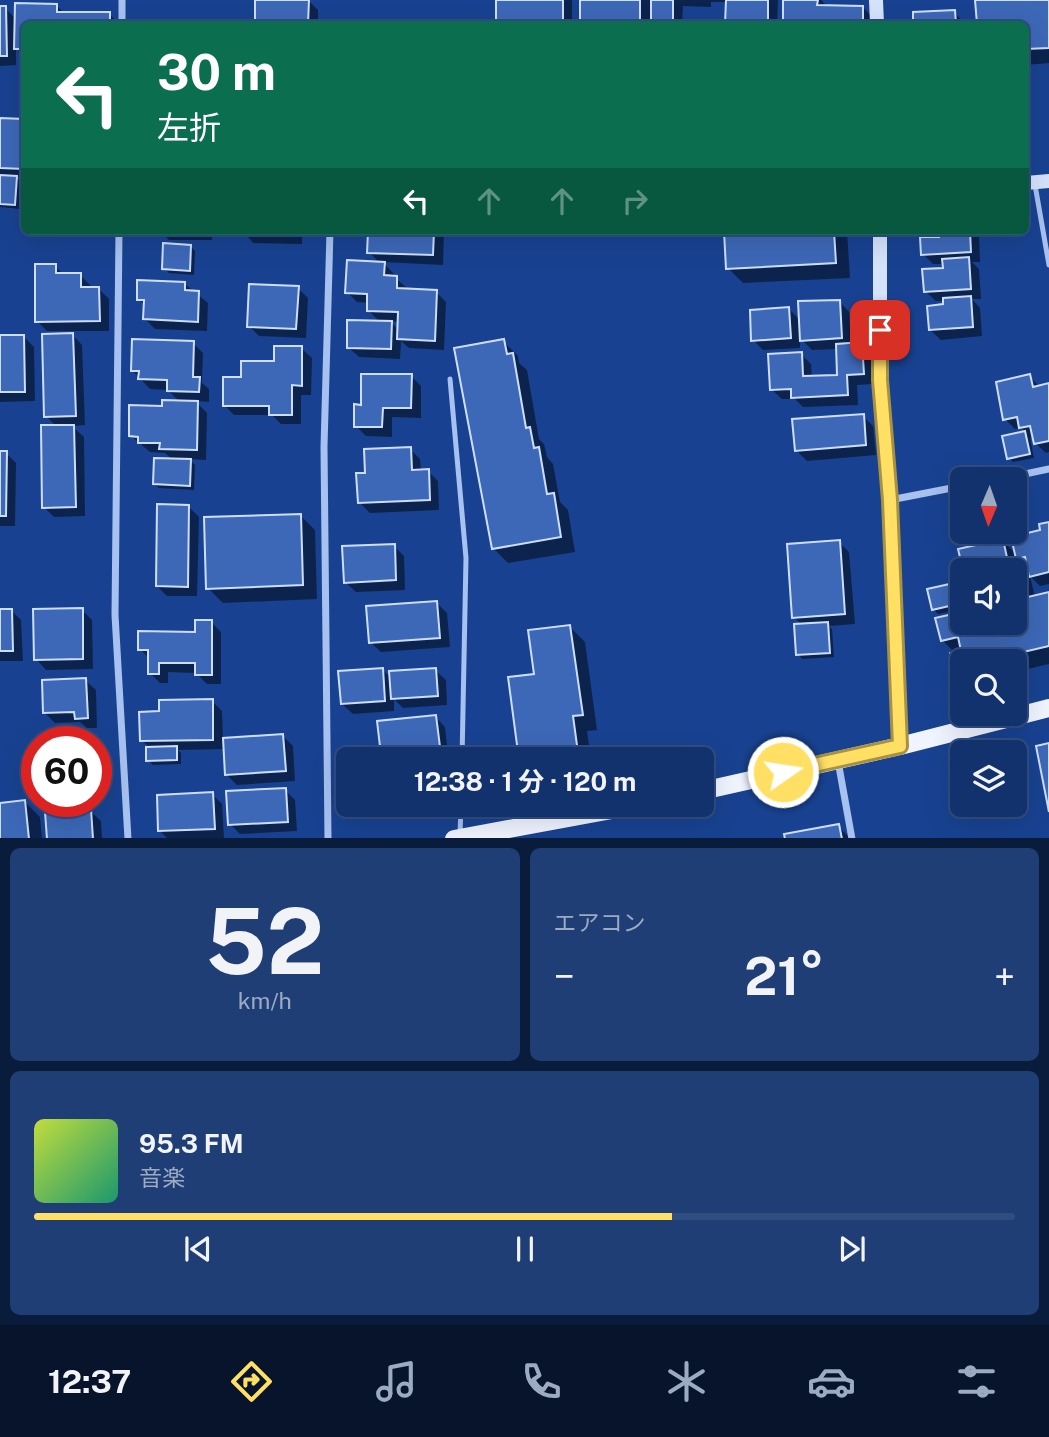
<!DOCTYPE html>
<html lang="ja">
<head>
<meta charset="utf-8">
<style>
	:root { --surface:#12326d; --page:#1f3e75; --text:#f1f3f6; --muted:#9caac2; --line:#314d80; --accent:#ffe065 }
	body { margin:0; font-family:"Public Sans","Noto Sans JP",sans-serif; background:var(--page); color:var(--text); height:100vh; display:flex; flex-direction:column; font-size:26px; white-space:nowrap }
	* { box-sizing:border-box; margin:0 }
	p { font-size:23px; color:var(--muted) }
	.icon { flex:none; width:38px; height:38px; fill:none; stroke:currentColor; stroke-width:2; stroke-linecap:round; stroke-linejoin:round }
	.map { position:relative; height:838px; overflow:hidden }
	.drawer { display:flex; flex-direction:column; gap:10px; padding:10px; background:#0a1c3c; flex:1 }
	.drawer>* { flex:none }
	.hud { position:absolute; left:21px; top:21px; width:1008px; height:214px; border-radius:10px; box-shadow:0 7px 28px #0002,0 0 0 2px var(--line); background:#0b6e4f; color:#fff; overflow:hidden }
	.needle { width:46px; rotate:182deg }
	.buttons { position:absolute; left:950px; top:467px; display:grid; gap:14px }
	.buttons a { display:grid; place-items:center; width:77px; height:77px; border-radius:10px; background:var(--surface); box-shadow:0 7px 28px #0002,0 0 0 2px var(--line); font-size:35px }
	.speed { position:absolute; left:21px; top:726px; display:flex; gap:14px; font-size:35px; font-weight:700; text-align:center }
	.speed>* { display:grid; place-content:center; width:91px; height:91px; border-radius:50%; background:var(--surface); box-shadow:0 7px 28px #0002,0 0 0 2px var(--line); line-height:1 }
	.speed .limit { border:10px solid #d22; background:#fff; color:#111 }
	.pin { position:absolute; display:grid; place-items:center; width:60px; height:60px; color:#fff; margin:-30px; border-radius:14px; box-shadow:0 4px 10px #0006 }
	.me { position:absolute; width:77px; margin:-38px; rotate:77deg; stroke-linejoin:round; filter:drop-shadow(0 0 5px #0008) }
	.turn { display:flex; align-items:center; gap:24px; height:147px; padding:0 21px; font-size:32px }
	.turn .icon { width:91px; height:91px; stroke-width:2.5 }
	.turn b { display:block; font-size:49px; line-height:60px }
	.lanes { display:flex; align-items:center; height:66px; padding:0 21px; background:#0003; justify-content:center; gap:35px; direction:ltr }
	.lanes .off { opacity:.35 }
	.big { font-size:52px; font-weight:700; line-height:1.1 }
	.drawer .card { flex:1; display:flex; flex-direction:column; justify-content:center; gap:10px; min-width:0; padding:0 24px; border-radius:10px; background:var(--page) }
	.drawer .dial { align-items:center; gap:0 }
	.dial b { font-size:91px; line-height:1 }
	.song { display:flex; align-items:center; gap:21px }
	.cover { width:84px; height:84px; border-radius:10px; background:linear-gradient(135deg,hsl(70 70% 55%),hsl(160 70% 35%)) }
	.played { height:7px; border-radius:4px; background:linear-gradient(90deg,var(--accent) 65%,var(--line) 65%) }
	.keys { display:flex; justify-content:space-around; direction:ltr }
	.heat { display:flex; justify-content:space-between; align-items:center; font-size:38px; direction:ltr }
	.drawer .tiles { flex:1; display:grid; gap:10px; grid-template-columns:1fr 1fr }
	.card:last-child { grid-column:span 2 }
	.trip { position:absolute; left:336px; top:747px; width:378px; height:70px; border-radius:10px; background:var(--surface); box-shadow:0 7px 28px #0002,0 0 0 2px var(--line); font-weight:700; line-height:70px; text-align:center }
	.tab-bar { display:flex; height:112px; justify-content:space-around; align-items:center; background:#07142c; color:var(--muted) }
	.tab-bar .icon { width:49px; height:49px }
	.tab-bar .selected { color:var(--accent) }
	.tab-bar b { font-size:32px; color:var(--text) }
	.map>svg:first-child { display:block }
	.shadow { fill:#0007; fill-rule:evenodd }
	.building { fill:#3d68b7; stroke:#cddefb; stroke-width:2 }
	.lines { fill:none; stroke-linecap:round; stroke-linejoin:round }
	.lane { stroke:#a7c1f0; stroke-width:5 }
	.street { stroke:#a7c1f0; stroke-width:7 }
	.secondary { stroke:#d4e2fb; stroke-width:14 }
	.primary { stroke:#eff4ff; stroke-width:18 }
	.route-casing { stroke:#a69242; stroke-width:18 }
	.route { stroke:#ffe065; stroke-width:12 }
</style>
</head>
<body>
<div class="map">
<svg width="1049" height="839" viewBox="0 0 1049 839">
	<rect width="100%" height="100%" fill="#184291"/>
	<path class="shadow" d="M257 0H308L318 10V24H257Z
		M498 0H572V24H497Z
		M582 0H778L777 24H727V2H711V7L683 6 682 24H652L650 22V24H581Z
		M785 0H821L827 6 863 7 873 18V24H785Z
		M977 0H1049V63L1026 65V24H979Z
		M56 5 64 13 109 14 120 24H24V57L16 48V65L0 66V8H5L16 19Z
		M954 12 965 24H915L914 13Z
		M163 22 216 23 217 24H163Z
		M0 120 24 121V178L16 177 21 182 20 209 0 207Z
		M160 231H212V240H169Z
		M243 231H302V244L253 243Z
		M370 231H444L443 265 383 262 394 274V277L407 288 406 291 436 292 446 302 444 350 409 348 401 341 400 359 359 357 348 347 381 323 369 311V303L357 302 347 292 380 263 369 252ZM390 321 399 322V330Z
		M608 231H660L659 236Z
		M726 231H847L850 278 743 283 728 268Z
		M941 231H975L979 235 980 262H972L979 269 981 299H972L980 308 982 336 941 340 930 330 945 306V301H936L925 291 945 270 944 264H933L923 254 941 239Z
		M191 247 195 251 194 275 169 273 164 268Z
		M55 266 64 275H80L90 285V289H99L109 299V331H47L37 321Z
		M185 284 208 303 207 331 155 329 145 319V306L139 299Z
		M298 288 308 298 306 338 259 336 249 326Z
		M839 301 849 312 851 345 862 344 872 354 873 384 857 385 858 405 803 407 795 399H782L771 389 801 354 811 364 812 378 839 377 838 349 812 350 800 338V348L763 350 753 340 789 309 801 321Z
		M70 332 82 345 85 425 72 426 84 437 85 516 54 517 44 507 57 427 46 416Z
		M23 336 34 347 35 401 0 402V337Z
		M503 341 518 356 519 363 527 370 539 439 544 444 547 457 553 464 560 502 568 510 575 552 508 563 493 548Z
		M193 343 203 353 202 383 209 389V402L195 401 207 413 206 460 189 459 195 465 194 490 159 488 154 484 173 460 165 453 150 452 131 436 164 407 180 402 168 390 150 389 132 370Z
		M301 348 312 358 311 395H301V424H281L272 415H234L224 405 242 379Z
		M411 376 421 386V418L392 417V437L366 436 356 426 362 406Z
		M1029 376 1040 387 1049 385V452L1046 453 1035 443 1034 437 1030 438 1034 458 1013 462 1009 458 1004 438 1027 433 1021 428 1015 429 1005 419Z
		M863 416 873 426 876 455 807 461 796 450Z
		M410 449 420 459 421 471H428L438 481 439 510 370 513 359 502 367 475Z
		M0 453H6L16 463 15 526H0Z
		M189 507 199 517 197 596H167L157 586Z
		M300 515 315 530 317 599 223 603 208 588Z
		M1049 524V584L1040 586 1030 576 1029 568 1024 569 1030 576 1035 597 1049 594V664L1015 672V662H962V687L958 682 956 654 942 640 938 619 962 613V623H1015V570H965L960 551 1003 541 1017 555ZM1014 554 1024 565 1016 567Z
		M839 542 849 552 855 624 829 626 832 629 834 657 802 659 798 654 803 626 794 617Z
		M394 546 404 556 405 590 356 592 345 582Z
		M953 585 958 590 962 609 938 614 933 609Z
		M437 603 447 613 450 647 381 652 370 642Z
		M11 610 21 620 23 661H0V611Z
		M82 610 92 620 93 669 46 670 36 659Z
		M211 622 221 632V684H207L196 673 168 672V683H160L150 673V659L140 649 197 633Z
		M570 627 585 642 597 730 587 731 591 760H521L536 676Z
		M382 669 392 679 435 670 446 680 447 705 403 708 394 699V711L353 714 342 704Z
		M85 680 96 690 97 728H87L80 722 55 723 45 713Z
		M212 701 222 711 223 739 283 736 293 746 295 781 237 785 227 775 225 749 178 750 181 753V764L153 765 148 760V746L141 740 160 713Z
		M435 716 445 727 447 745 389 752V755L448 748 449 757 388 760 382 754Z
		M96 762 98 792H96Z
		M285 790 295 800 297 831 240 834 230 824Z
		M212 794 222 804 224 838 168 839 160 831Z
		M25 802 40 817 42 839H0V805Z
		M388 805H453V808L397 814Z
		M90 811 101 821 102 839H49Z
		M838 826 851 839H787Z"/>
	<path class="building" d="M255 0H309L308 24H255Z
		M496 0H563V24H496Z
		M580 0H640V24H580Z
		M651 0H673V24H651Z
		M726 0H768V24H725Z
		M783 0H818L817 5 863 6V24H783Z
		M975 0H1049V48L1026 49V24H977Z
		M15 3 57 4V12H110V24H24V49H14Z
		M0 6H6L7 56H0Z
		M955 10 956 24H913V12Z
		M161 20 217 21V24H161Z
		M0 118 24 119V169L0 168Z
		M0 175 17 176 15 205 0 204Z
		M241 231H292V234L241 233Z
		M368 231H434L433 255 367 253Z
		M724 231H834L836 263 726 269Z
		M939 231H970L971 252 921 255 920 237H939Z
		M163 243 191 245 190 271 162 269Z
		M969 257 971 289 924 292 922 269 943 268 942 259Z
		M347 260 385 262 384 275 397 276V288L437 290 435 341 397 339 398 312 367 311V294L345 293Z
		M35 264H56V273H81V287H99L100 321 35 322Z
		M137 280 185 282V290L199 291 198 322 143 319 144 300H137Z
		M249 284 299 286 296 329 247 327Z
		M971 296 973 327 929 330 927 306 943 304V298Z
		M840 300 842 338 800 341 798 301Z
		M789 307 791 338 751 341 750 310Z
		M347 320 392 321 391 349 347 348Z
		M73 333 76 416 44 417 42 334Z
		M0 335H24L25 392H0Z
		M132 339 194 341 193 377H200L199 392 167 391V380L138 379 139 371H131Z
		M504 339 507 354 513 353 526 428 530 427 534 448 539 447 547 494 554 493 561 537 492 549 454 348Z
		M862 342 864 374 847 375 848 395 791 398V389L770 390 768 354 802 352 803 376 837 375 836 344Z
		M274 346H302V386L292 385V415H269V406H223V377H241V361H274Z
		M361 374H412L411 408H383L382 427H354V404L361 405Z
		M1030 374 1033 387 1049 383V441L1034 444 1030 426 1019 428 1017 417 1003 420 996 382Z
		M162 400 198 401 197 450 159 449 160 443H138V437L129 436V405L162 406Z
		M864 414 866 445 795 451 792 419Z
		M41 425H74L76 507 42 508Z
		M1025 431 1030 454 1007 459 1002 436Z
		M411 447 412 470 429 469 430 500 358 503 356 473H365L364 449Z
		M0 451H7L6 516H0Z
		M154 458 191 459 190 486 153 484Z
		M157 504 189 505 188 587 156 586Z
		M301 514 303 585 206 589 204 517Z
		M1049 522V572L1029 577 1025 557 1016 559 1011 537 1040 530 1039 524Z
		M1003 539 1009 567 1021 564 1026 587 1015 590V570H963L958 549Z
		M840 540 845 614 792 618 787 544Z
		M395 544 396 580 344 583 342 546Z
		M954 583 958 604 932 610 927 589Z
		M1049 592V646L980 662H962V682L956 683 950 653 961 651 958 637 941 641 935 618 962 612V623H1015V600Z
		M437 601 440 638 369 643 366 606Z
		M83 608V659L34 660 33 609Z
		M0 609H12L13 651H0Z
		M195 620H212V675H195V663H159V674H148V650H138V631L195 632Z
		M828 622 830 653 796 655 794 624Z
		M570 625 583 715 573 716 579 760H519L508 677 534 674 528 630Z
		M383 668 385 701 341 704 338 671Z
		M436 668 438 696 391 699 389 671Z
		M86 678 88 718 75 719 74 712 43 713 42 680Z
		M213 699V740L140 741 139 712 159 711V700Z
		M436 715 440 747 381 755 377 721Z
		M283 734 286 771 225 775 223 738Z
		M1049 743V812L1036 746Z
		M177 746V760L146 761V747Z
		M286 788 288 822 228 825 226 791Z
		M213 792 215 829 158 831 157 795Z
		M25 800 29 839H0V803Z
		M91 809 93 839H47L45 812Z
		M839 824 842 839H785L784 834Z"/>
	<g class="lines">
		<path class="lane" d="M1035 185 1049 265
			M450 379 466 558 462 760
			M460 835 461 805"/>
		<path class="street" d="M122 24V0
			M119 231 115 615 128 839
			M996 480 1049 469
			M890 500 962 486
			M838 761 852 839
			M328 839 324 447 330 231"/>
		<path class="secondary" d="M876 0 877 24
			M1026 183 1049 181
			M880 231V380L890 500 900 746"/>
		<path class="primary" d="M702 791 900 746 1049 708
			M454 839 639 805"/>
	</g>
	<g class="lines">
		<g class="route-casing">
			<path id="route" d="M783 772 900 746 890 500 880 380V330"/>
		</g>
		<use href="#route" class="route"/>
	</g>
</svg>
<div class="buttons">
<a><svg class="needle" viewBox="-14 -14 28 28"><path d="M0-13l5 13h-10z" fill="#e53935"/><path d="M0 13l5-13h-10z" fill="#9caac2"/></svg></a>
<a><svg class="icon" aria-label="sound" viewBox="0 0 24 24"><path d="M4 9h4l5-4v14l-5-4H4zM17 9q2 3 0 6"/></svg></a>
<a><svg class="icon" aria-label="search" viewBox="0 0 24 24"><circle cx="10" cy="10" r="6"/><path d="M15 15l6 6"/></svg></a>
<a><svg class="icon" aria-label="layers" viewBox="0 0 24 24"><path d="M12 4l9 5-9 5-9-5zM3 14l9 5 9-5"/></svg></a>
</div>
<div class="speed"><div class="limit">60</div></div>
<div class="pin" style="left:880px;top:330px;background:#d93025"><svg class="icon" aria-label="arrive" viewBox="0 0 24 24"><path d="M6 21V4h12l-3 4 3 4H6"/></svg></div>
<svg class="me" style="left:783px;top:772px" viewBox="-20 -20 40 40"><circle r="17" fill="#ffe065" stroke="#fff" stroke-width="3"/><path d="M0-11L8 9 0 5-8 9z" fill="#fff"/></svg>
<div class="trip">12:38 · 1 分 · 120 m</div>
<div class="hud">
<div class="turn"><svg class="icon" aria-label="left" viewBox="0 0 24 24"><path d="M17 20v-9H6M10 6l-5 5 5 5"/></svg><div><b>30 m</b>左折</div></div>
<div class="lanes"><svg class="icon" aria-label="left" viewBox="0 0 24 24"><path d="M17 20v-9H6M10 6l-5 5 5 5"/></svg><svg class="icon off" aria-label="ahead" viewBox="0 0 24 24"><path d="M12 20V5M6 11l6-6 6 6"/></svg><svg class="icon off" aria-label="ahead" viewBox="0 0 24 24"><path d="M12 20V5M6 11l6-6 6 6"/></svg><svg class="icon off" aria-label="right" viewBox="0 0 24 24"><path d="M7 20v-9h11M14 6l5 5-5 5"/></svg></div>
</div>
</div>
<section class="drawer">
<div class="tiles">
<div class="card dial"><b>52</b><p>km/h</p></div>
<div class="card"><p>エアコン</p>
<div class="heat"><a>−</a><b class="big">21°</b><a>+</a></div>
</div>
<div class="card">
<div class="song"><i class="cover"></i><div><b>95.3 FM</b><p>音楽</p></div></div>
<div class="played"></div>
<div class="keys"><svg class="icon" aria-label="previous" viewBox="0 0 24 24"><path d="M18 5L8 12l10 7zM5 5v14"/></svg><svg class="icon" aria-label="pause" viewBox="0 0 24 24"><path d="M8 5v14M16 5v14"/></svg><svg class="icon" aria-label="next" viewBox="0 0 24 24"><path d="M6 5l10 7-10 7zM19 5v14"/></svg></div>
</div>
</div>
</section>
<nav class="tab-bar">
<b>12:37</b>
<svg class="icon selected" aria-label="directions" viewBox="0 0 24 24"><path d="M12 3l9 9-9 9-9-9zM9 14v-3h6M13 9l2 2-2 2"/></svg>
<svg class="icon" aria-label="music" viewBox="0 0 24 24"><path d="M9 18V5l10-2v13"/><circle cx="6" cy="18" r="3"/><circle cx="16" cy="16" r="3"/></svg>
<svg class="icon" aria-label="phone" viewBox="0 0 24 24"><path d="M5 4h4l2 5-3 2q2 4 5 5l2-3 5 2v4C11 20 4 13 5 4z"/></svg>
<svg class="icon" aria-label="climate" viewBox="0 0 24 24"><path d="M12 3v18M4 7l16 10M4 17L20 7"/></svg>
<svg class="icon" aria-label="car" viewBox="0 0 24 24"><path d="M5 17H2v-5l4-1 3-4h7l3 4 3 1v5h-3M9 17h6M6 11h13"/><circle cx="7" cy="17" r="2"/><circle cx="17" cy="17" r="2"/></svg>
<svg class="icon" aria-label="filters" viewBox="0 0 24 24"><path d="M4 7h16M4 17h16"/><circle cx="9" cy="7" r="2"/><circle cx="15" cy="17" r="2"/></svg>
</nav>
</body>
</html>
